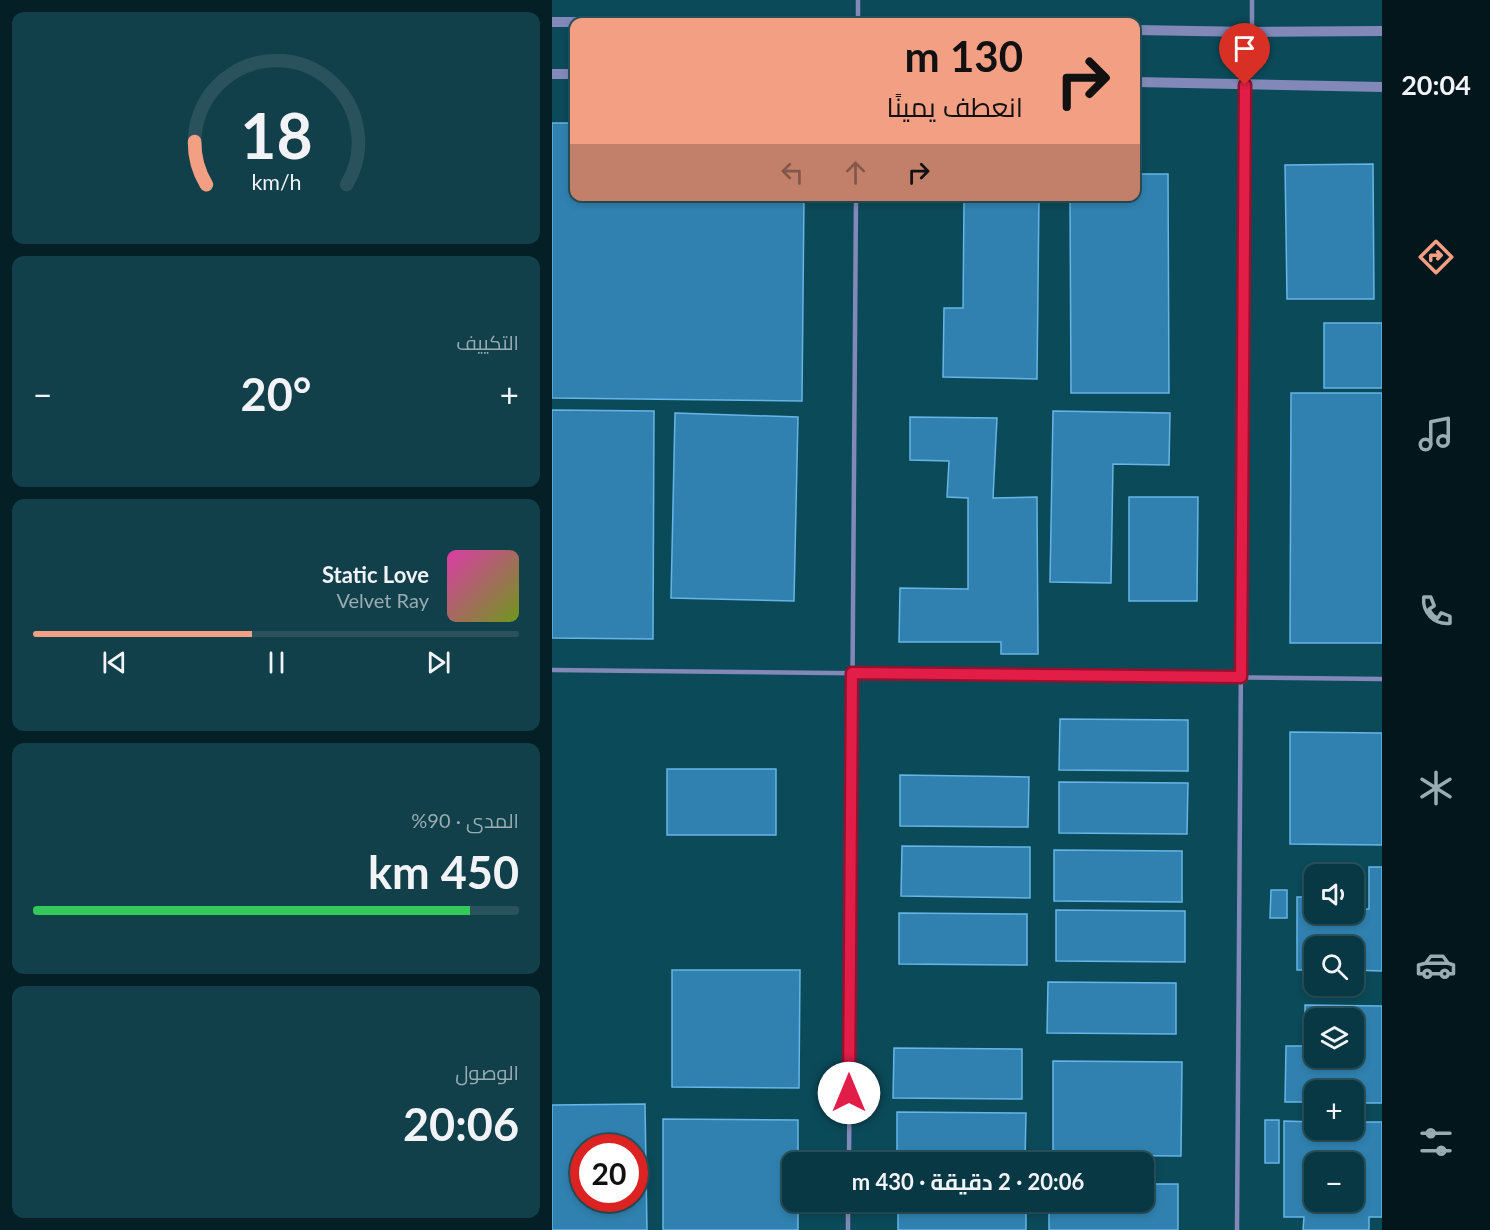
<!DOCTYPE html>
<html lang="ar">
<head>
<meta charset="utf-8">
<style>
	:root { --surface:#083843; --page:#113f4a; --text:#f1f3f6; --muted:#98acb2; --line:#29525c; --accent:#f39f84 }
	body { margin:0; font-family:Lato,Cairo,sans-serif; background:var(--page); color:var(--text); direction:rtl; height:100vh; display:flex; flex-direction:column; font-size:22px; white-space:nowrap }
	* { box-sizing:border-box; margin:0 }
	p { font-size:20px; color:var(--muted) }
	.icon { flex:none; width:33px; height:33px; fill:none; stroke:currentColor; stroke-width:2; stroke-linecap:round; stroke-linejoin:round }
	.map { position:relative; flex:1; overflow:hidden; direction:ltr }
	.details { display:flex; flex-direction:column; gap:12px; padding:12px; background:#041f25; width:552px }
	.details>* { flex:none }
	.guide { position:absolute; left:18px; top:18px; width:570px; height:183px; border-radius:12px; box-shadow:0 3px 9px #0003,0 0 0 2px var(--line); direction:rtl; background:#f39f84; color:#111; overflow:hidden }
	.fabs { position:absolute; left:752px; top:864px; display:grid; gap:12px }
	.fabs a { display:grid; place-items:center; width:60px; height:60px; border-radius:12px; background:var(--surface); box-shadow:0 3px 9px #0003,0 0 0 2px var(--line); font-size:30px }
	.speed { position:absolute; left:18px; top:1134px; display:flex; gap:12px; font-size:30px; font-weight:700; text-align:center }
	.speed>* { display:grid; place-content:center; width:78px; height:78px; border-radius:50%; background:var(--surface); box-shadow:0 3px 9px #0003,0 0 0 2px var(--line); line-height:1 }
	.speed .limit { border:9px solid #d22; background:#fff; color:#111 }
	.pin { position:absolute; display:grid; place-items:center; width:51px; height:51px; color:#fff; margin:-62px -26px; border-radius:50% 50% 50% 0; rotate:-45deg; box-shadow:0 0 6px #0007 }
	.pin .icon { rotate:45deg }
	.me { position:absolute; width:66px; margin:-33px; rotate:0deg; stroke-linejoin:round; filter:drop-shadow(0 0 4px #0008) }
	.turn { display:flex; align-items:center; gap:21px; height:126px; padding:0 18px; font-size:27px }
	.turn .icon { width:78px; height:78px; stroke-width:2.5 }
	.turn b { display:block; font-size:42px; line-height:51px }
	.lanes { display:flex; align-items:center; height:57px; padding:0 18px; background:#0003; justify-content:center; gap:30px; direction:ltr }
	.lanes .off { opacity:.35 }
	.big { font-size:45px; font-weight:700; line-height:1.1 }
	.details .card { flex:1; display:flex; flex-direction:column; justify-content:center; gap:9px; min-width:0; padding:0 21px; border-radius:12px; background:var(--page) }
	.details .dial { align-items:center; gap:0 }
	.dial svg { height:156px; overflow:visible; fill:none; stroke:var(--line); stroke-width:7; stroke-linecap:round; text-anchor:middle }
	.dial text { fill:var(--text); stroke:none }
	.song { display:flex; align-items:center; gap:18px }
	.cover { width:72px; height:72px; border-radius:9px; background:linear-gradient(135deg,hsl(320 70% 55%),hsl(80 70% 35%)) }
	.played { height:6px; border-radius:3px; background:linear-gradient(90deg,var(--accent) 45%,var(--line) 45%) }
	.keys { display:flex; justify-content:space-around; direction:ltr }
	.heat { display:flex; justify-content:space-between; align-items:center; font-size:33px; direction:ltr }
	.charge { height:9px; border-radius:4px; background:linear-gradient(90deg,#34c759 90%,var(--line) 0) }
	.trip { position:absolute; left:230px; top:1152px; width:372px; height:60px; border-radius:12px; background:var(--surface); box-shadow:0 3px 9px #0003,0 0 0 2px var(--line); font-weight:700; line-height:60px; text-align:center; direction:rtl }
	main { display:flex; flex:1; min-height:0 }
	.tabs { display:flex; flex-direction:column; width:108px; justify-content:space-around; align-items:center; background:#03161b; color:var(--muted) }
	.tabs .icon { width:42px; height:42px }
	.tabs .current { color:var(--accent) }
	.tabs b { font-size:27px; color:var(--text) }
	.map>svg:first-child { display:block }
	.building { fill:#3081b0; stroke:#67b5e7; stroke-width:1.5; fill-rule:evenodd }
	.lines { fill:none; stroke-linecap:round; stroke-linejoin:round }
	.service { stroke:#8289b8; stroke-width:4.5 }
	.tertiary { stroke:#8289b8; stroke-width:10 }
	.route-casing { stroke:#92132f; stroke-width:15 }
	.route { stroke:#e11d48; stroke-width:10 }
</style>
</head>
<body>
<main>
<nav class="tabs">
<b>20:04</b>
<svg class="icon current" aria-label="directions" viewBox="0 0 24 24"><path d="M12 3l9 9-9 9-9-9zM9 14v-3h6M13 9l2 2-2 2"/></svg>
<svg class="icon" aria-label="music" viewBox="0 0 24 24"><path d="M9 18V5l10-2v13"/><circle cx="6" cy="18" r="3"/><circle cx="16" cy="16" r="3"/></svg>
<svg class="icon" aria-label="phone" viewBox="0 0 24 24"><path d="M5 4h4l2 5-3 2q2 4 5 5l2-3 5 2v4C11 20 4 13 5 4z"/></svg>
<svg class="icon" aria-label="climate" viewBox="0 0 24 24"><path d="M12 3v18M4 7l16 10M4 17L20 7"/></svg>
<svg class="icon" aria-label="car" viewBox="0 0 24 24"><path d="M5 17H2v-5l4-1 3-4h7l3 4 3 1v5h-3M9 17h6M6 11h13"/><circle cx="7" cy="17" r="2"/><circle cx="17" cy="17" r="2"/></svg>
<svg class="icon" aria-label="filters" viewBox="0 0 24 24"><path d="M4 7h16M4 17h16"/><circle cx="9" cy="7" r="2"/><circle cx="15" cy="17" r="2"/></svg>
</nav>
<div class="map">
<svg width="830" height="1230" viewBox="0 0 830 1230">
	<rect width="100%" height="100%" fill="#0b4a59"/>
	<path class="building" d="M0 123H22V196H252L250 401 0 398Z
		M821 164 822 299H735L733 165Z
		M584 174H616L617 393H519L518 196H584Z
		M380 196H487L485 379 391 377 392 308H411L412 202H380Z
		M772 323H830V388H772Z
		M739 393H830V643H738Z
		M0 410 102 411 101 639 0 638Z
		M501 411 618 413 617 465 561 464 559 583 498 582Z
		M123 413 246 417 242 601 119 598Z
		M358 417 445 418 441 498 485 497 486 654H449V642H347L348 588 416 589V498L395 497 397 461 358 460Z
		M577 497H646L645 601H577Z
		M508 719 636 720V771L507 770Z
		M738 732 830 733V845L738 844Z
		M115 769H224V835H115Z
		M348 775 477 777 476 827 348 826Z
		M507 782 636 783 635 834 507 833Z
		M350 846 478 847V898L349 896Z
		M502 850 630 851V902L502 901Z
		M817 867H830V971L801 970V946H762V970H745V897H762V914H801V909H817Z
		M719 890H735V918H718Z
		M504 910 633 911V962L504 961Z
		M347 913 475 914V965L347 964Z
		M120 970H248L247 1088 120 1087Z
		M496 982 624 983V1034L495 1033Z
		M753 1005 830 1006V1103H801V1090H762V1102H733L734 1046H753ZM762 1018H801V1058H762Z
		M342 1048 470 1049V1099L341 1098Z
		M501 1061 630 1062 629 1156 501 1155Z
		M93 1104 95 1230H0V1105ZM32 1148H82V1198H32Z
		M345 1112 474 1113 473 1162H345Z
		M111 1119 246 1120V1162H240V1202H246V1230H111Z
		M713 1120H727V1163H713Z
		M732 1121 762 1122V1130H801V1122H830V1217H817V1230H751L752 1217H732ZM762 1162H801V1202H762Z
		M591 1184H626V1230H497V1202H591Z
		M346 1202H474V1230H346Z"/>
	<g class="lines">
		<path class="service" d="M306 22V0
			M700 30V0
			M0 670 830 679
			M297 1162 304 196
			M296 1230V1202
			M685 1230 693 85"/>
		<path class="tertiary" d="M0 22H134
			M584 30 700 32 830 31
			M0 74H22
			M584 82 830 87"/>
	</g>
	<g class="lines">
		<g class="route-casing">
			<path id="route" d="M297 1093 300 673 689 677 693 85"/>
		</g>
		<use href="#route" class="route"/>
	</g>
</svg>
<div class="fabs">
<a><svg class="icon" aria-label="sound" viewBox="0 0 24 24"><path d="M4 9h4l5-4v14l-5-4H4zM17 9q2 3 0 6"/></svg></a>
<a><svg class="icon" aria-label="search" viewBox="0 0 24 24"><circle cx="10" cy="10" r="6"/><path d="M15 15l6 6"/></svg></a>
<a><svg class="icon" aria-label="layers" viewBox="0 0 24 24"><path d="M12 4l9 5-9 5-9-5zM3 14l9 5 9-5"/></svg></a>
<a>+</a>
<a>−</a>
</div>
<div class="speed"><div class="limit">20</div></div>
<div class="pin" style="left:693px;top:85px;background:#d93025"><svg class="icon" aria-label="arrive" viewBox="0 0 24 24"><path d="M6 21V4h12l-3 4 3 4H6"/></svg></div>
<svg class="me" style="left:297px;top:1093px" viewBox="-20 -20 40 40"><circle r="19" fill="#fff"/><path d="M0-13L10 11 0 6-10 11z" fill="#e11d48"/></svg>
<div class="trip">20:06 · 2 دقيقة · 430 m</div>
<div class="guide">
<div class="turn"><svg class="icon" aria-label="right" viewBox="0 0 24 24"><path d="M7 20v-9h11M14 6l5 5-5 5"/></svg><div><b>130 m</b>انعطف يمينًا</div></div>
<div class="lanes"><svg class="icon off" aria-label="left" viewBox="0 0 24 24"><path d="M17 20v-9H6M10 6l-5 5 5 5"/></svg><svg class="icon off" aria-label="ahead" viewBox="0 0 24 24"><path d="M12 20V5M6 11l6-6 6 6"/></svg><svg class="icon" aria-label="right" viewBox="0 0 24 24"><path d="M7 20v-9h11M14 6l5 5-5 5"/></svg></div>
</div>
</div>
<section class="details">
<div class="card dial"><svg viewBox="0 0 100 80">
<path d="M14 69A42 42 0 1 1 86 69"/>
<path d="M14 69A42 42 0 0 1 8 47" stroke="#f39f84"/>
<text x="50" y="56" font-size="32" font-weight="700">18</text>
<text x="50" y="72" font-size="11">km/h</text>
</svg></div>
<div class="card"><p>التكييف</p>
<div class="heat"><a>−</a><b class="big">20°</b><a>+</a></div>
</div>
<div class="card">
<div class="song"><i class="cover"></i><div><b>Static Love</b><p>Velvet Ray</p></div></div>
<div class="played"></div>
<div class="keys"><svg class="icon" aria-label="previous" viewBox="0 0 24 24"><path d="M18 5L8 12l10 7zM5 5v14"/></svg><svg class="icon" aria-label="pause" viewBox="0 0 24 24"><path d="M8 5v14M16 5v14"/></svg><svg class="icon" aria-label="next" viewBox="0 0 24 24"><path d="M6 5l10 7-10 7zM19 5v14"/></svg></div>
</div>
<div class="card"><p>المدى · 90%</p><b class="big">450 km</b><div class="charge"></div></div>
<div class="card"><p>الوصول</p><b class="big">20:06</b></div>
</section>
</main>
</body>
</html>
